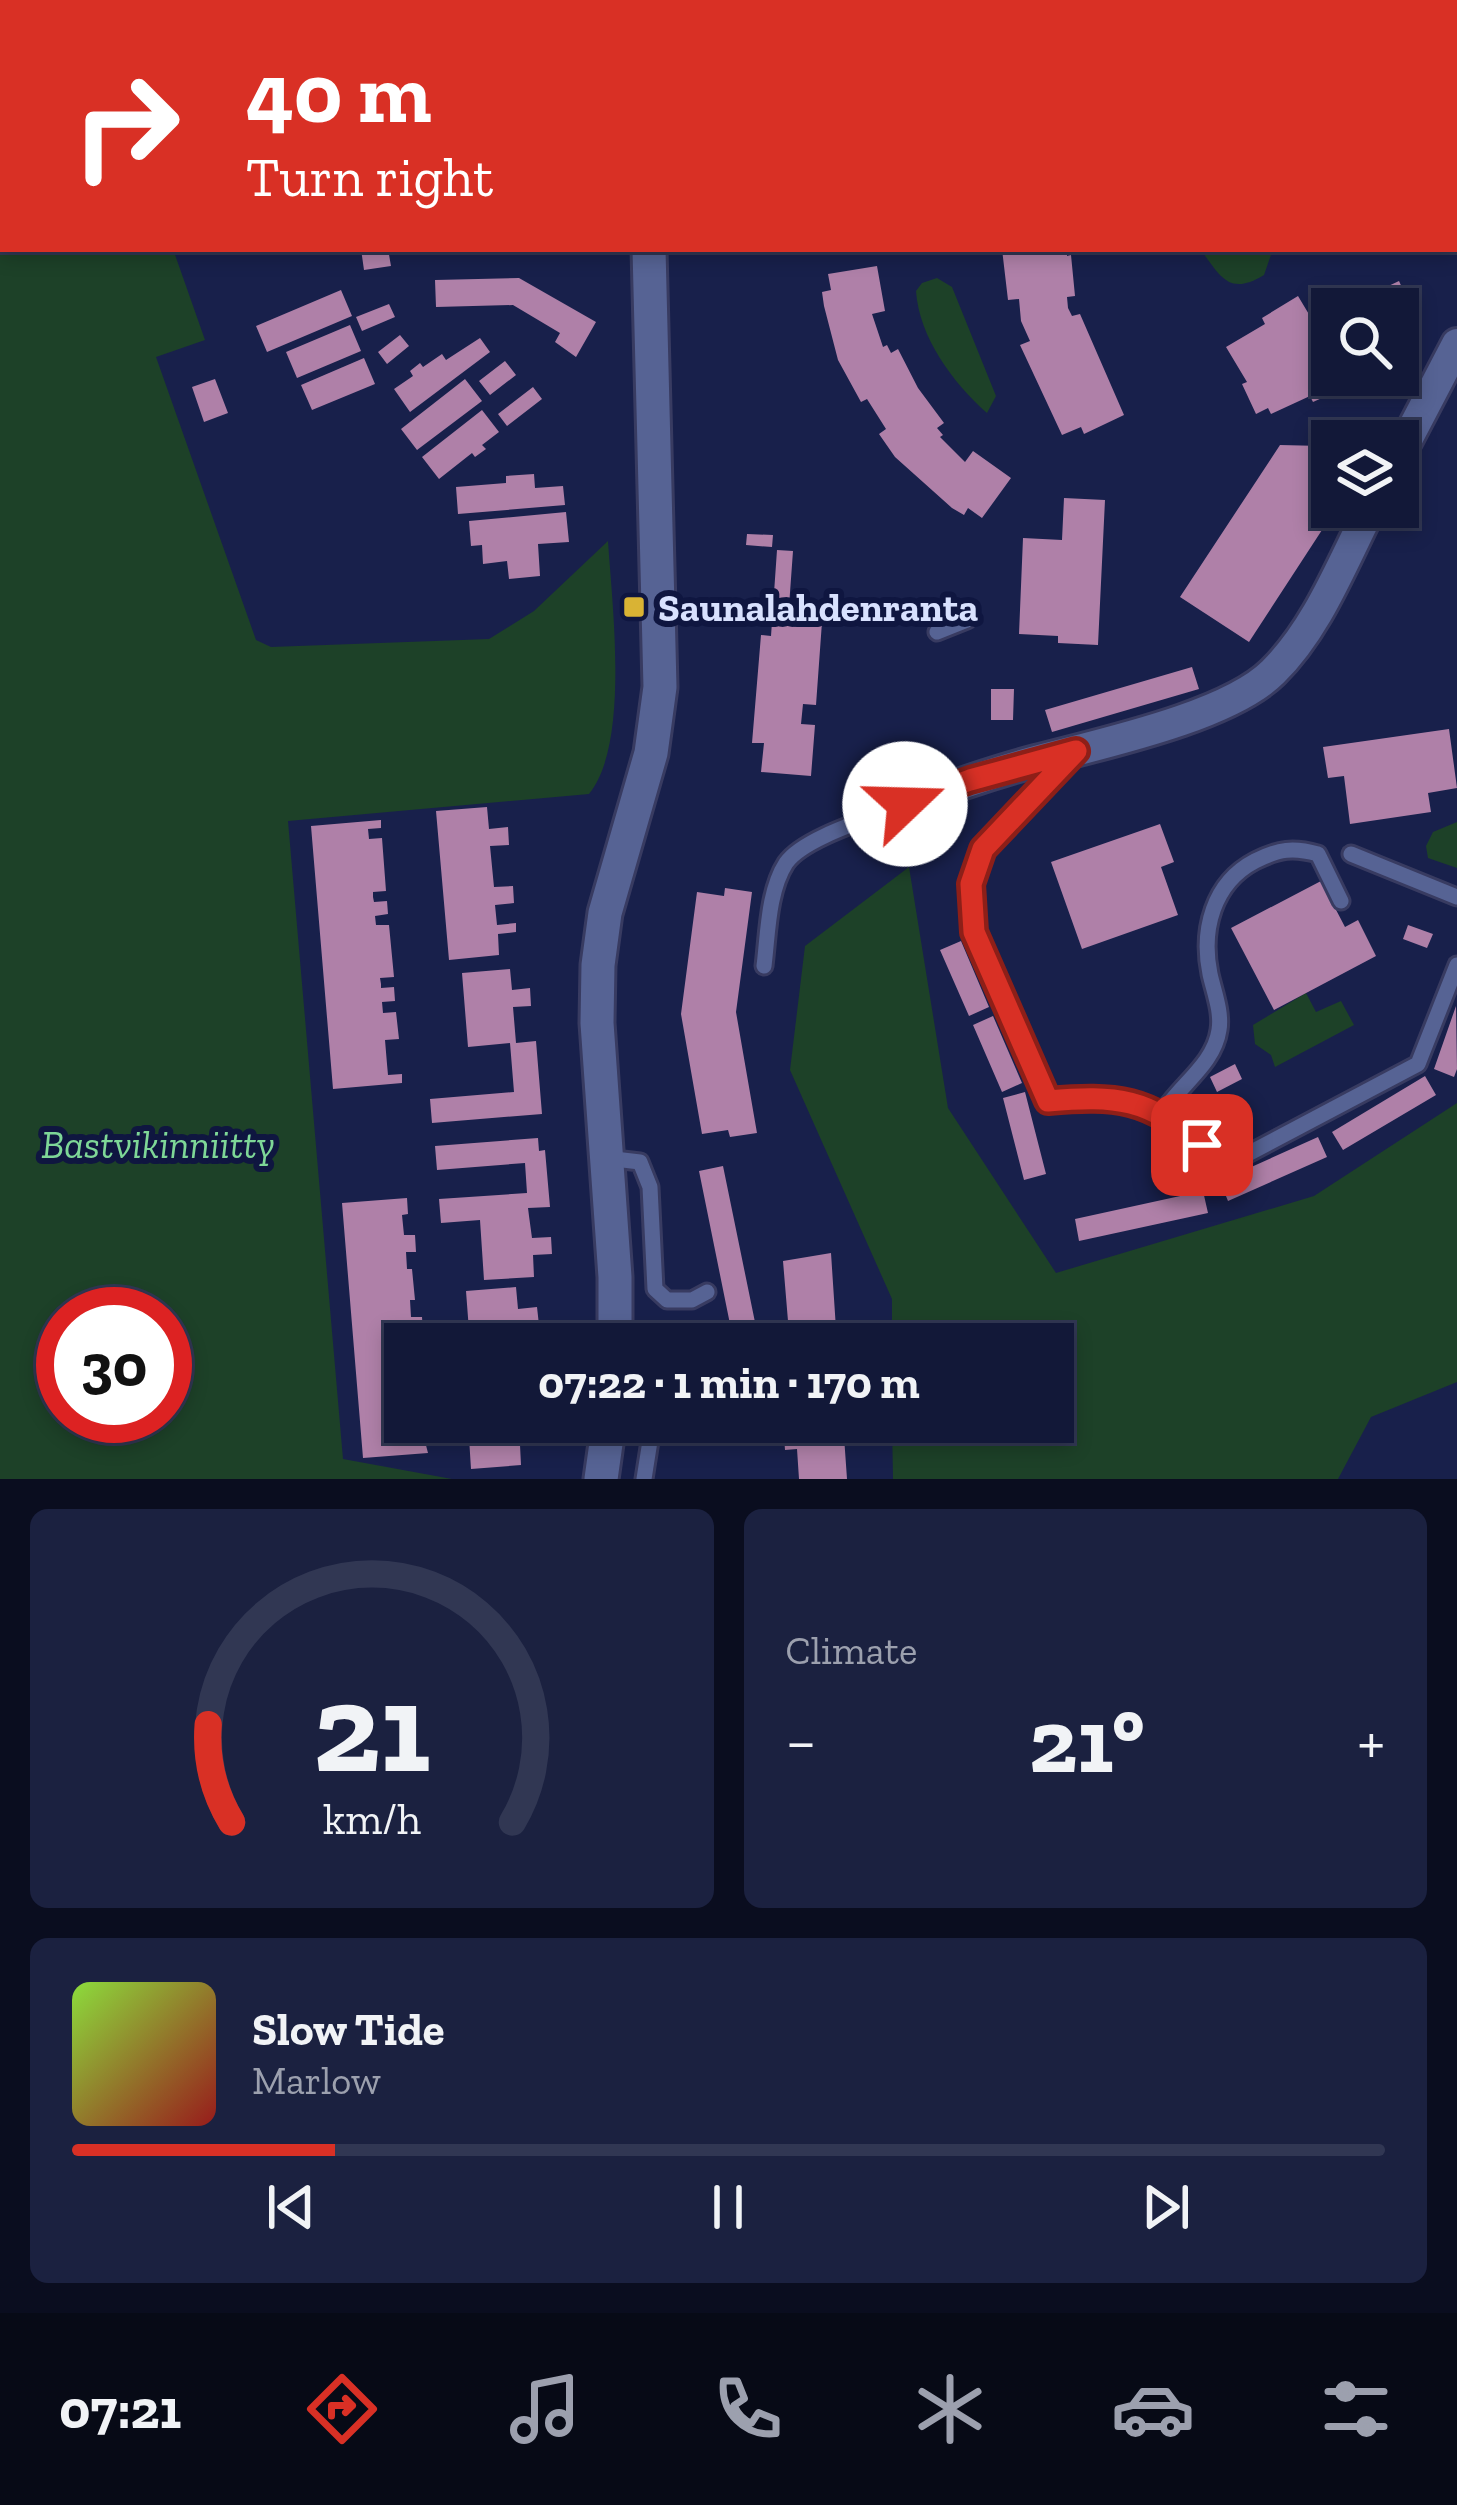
<!DOCTYPE html>
<html lang="en">
<head>
<meta charset="utf-8">
<style>
	:root { --surface:#121838; --page:#1b2140; --text:#f1f3f6; --muted:#9ca0ae; --line:#313753; --accent:#d93025 }
	body { margin:0; font-family:"Zilla Slab",serif; background:var(--page); color:var(--text); height:100vh; display:flex; flex-direction:column; font-size:45px; white-space:nowrap }
	* { box-sizing:border-box; margin:0 }
	p { font-size:39px; color:var(--muted) }
	.icon { flex:none; width:66px; height:66px; fill:none; stroke:currentColor; stroke-width:2; stroke-linecap:round; stroke-linejoin:round }
	.map { position:relative; height:1479px; overflow:hidden }
	.side { display:flex; flex-direction:column; gap:30px; padding:30px; background:#0a0d1f; flex:1 }
	.side>* { flex:none }
	.guide { position:absolute; left:0px; top:0px; width:1458px; height:252px; box-shadow:0 6px 18px #0003,0 0 0 3px var(--line); background:#d93025; color:#fff; overflow:hidden }
	.fabs { position:absolute; left:1311px; top:288px; display:grid; gap:24px }
	.fabs a { display:grid; place-items:center; width:108px; height:108px; border-radius:0px; background:var(--surface); box-shadow:0 6px 18px #0003,0 0 0 3px var(--line); font-size:60px }
	.speed { position:absolute; left:36px; top:1287px; display:flex; gap:24px; font-size:60px; font-weight:700; text-align:center }
	.speed>* { display:grid; place-content:center; width:156px; height:156px; border-radius:50%; background:var(--surface); box-shadow:0 6px 18px #0003,0 0 0 3px var(--line); line-height:1 }
	.speed .limit { border:18px solid #d22; background:#fff; color:#111 }
	.pin { position:absolute; display:grid; place-items:center; width:102px; height:102px; color:#fff; margin:-51px; border-radius:24px; box-shadow:0 6px 18px #0006 }
	.me { position:absolute; width:132px; margin:-66px; rotate:69deg; stroke-linejoin:round; filter:drop-shadow(0 0 9px #0008) }
	.turn { display:flex; align-items:center; gap:42px; height:252px; padding:0 48px; font-size:54px }
	.turn .icon { width:156px; height:156px; stroke-width:2.5 }
	.turn b { display:block; font-size:84px; line-height:102px }
	.big { font-size:90px; font-weight:700; line-height:1.1 }
	.side .widget { flex:1; display:flex; flex-direction:column; justify-content:center; gap:18px; min-width:0; padding:0 42px; border-radius:18px; background:var(--page) }
	.side .dial { align-items:center; gap:0 }
	.dial svg { height:312px; overflow:visible; fill:none; stroke:var(--line); stroke-width:7; stroke-linecap:round; text-anchor:middle }
	.dial text { fill:var(--text); stroke:none }
	.song { display:flex; align-items:center; gap:36px }
	.cover { width:144px; height:144px; border-radius:18px; background:linear-gradient(135deg,hsl(90 70% 55%),hsl(0 70% 35%)) }
	.played { height:12px; border-radius:6px; background:linear-gradient(90deg,var(--accent) 20%,var(--line) 20%) }
	.keys { display:flex; justify-content:space-around; direction:ltr }
	.heat { display:flex; justify-content:space-between; align-items:center; font-size:66px; direction:ltr }
	.side .tiles { flex:1; display:grid; gap:30px; grid-template-columns:1fr 1fr }
	.widget:last-child { grid-column:span 2 }
	.trip { position:absolute; left:384px; top:1323px; width:690px; height:120px; border-radius:0px; background:var(--surface); box-shadow:0 6px 18px #0003,0 0 0 3px var(--line); font-weight:700; line-height:120px; text-align:center }
	.tab-bar { display:flex; height:192px; justify-content:space-around; align-items:center; background:#070a16; color:var(--muted) }
	.tab-bar .icon { width:84px; height:84px }
	.tab-bar .on { color:var(--accent) }
	.tab-bar b { font-size:54px; color:var(--text) }
	.map>svg:first-child { display:block }
	.green { fill:#1d4128; fill-rule:evenodd }
	.building { fill:#af80a8 }
	.lines { fill:none; stroke-linecap:round; stroke-linejoin:round }
	.service-casing { stroke:#383b61; stroke-width:21 }
	.minor-casing { stroke:#383b61; stroke-width:36 }
	.tertiary-casing { stroke:#383b61; stroke-width:39 }
	.service { stroke:#566394; stroke-width:15 }
	.minor { stroke:#566394; stroke-width:30 }
	.tertiary { stroke:#566394; stroke-width:33 }
	.route-casing { stroke:#8d1f18; stroke-width:30 }
	.route { stroke:#d93025; stroke-width:21 }
	.poi-dot { fill:#d9b334; stroke:#0f1640; stroke-width:4.5 }
	.labels { text-anchor:middle; stroke-width:12; stroke-linejoin:round; paint-order:stroke }
	.poi-label { font-size:39px; font-weight:bold; fill:#d8e1fe; stroke:#0f1640; text-anchor:start }
	.park-label { font-size:39px; font-style:italic; fill:#7ed797; stroke:#0f1640 }
</style>
</head>
<body>
<div class="map">
<svg width="1457" height="1479" viewBox="0 0 1457 1479">
	<rect width="100%" height="100%" fill="#18204b"/>
	<path class="green" d="M0 0 87 3H3V249H173L205 340 156 357 256 640 271 647 489 639 534 611 608 541C612 604 630 744 589 794L288 821 343 1459 452 1479H0ZM63 1314H165V1416H63Z
		M348 0H656L655 3Z
		M1200 249H1273L1264 275C1228 297 1220 275 1200 249Z
		M937 278 952 287 996 396 987 413C953 383 919 337 916 291L922 283Z
		M1457 822V868L1428 858 1426 846 1433 832Z
		M909 867 948 1108 1056 1273 1314 1196 1457 1103V1382L1371 1417 1338 1479H893L892 1422H1053V1344H892V1299L790 1070 805 946Z
		M1306 993 1316 1012 1341 1001 1354 1025 1275 1067 1271 1055 1255 1044 1253 1025Z"/>
	<path class="building" d="M361 249H388L391 266 364 270Z
		M1002 249H1067V256L1071 255 1075 296 1067 297 1068 308 1072 316 1080 314 1124 415 1084 434 1081 427 1062 435 1020 345 1030 341 1021 321 1019 299 1008 300Z
		M877 266 885 311 872 314 883 347 887 345 891 353 898 349 918 388 944 423 937 428 943 435 940 437 965 462 973 451 1011 478 982 518 968 508 964 515 952 508 895 457 879 434 886 429 867 399 861 402 838 360 824 306 822 292 831 290 828 274Z
		M519 278 596 322 576 357 555 342 560 333 513 305 436 307 435 280Z
		M1399 281 1414 314 1398 321V309H1391L1382 289Z
		M341 290 352 316 267 352 256 326Z
		M1298 296 1319 331 1313 334 1322 348 1332 343V375H1347L1351 385 1313 402 1310 396 1271 414 1268 408 1256 414 1242 384 1247 382 1226 347 1265 324 1262 318Z
		M389 304 395 317 362 331 356 317Z
		M350 325 361 351 297 378 286 352Z
		M400 335 409 346 387 364 378 352Z
		M480 338 490 352 410 412 394 389 413 376 410 371 420 363 423 367 442 354 446 360Z
		M364 358 375 384 312 410 301 385Z
		M505 361 516 375 490 395 479 381Z
		M215 379 228 413 204 422 192 387Z
		M465 379 482 401 417 450 401 429Z
		M533 387 542 399 507 426 498 414Z
		M482 410 499 432 482 445 486 449 475 457 472 453 439 479 422 457Z
		M1280 445 1322 446 1332 453V472L1319 489 1332 498V507H1337L1249 642 1180 597Z
		M534 474 535 488 563 486 565 505 458 514 456 487 506 483V476Z
		M1064 498 1105 500 1098 645 1058 643V636L1019 634 1023 538 1062 540Z
		M566 512 569 542 538 544 540 576 509 579 507 561 483 564 482 545 471 546 469 521Z
		M747 534 773 535 772 547 746 545Z
		M777 550 793 551 788 620 822 622 816 705 803 704 801 724 815 725 811 776 761 772 764 743H752L761 635 771 636Z
		M1192 667 1199 689 1052 732 1045 710Z
		M991 689H1014L1013 720H991Z
		M1449 729 1457 788 1428 793 1431 812 1350 824 1344 776 1328 778 1323 747Z
		M487 807 489 829 508 827 509 845 490 846 494 887 513 886 514 903 495 905 497 925 516 923V932L498 934 499 955 449 960 436 811Z
		M381 820V828L368 829 369 839 382 838 386 891 373 892V897L374 902 387 901 388 914 375 916 376 925H389L394 977 380 978 381 984V988L394 987 395 1001 382 1002 383 1013 396 1012 399 1039 385 1040 387 1064 388 1075 402 1074V1083L333 1089 311 826Z
		M1160 824 1174 862 1161 867 1178 915 1082 949 1051 862Z
		M1321 881 1345 927 1358 920 1376 956 1274 1010 1231 928Z
		M725 888 752 892 736 1012 757 1133 730 1137 728 1130 702 1134 681 1014 697 892 724 896Z
		M1408 925 1433 934 1427 948 1403 939Z
		M961 941 989 1007 969 1016 940 950Z
		M510 969 512 990 530 988 531 1006 513 1007 516 1043 536 1041 542 1114 432 1123 430 1099 514 1092 510 1043 468 1047 462 973Z
		M1456 1006 1457 1069 1454 1077 1434 1069Z
		M993 1016 1022 1083 1002 1092 973 1025Z
		M1235 1064 1242 1079 1217 1092 1210 1077Z
		M1425 1076 1436 1095 1343 1150 1332 1132Z
		M1025 1092 1046 1174 1024 1180 1003 1098Z
		M1318 1137 1327 1157 1228 1201 1220 1181Z
		M538 1138 539 1151 545 1150 550 1207 528 1208 529 1216 532 1238 551 1237 552 1254 533 1255 534 1277 484 1280 480 1220 441 1223 439 1199 527 1193 525 1163 437 1170 435 1146Z
		M723 1166 756 1327 731 1329 699 1171Z
		M1203 1191 1208 1213 1079 1241 1075 1219Z
		M407 1198 408 1214 402 1215 404 1235H415L416 1252H406L407 1269H412L415 1300H410L411 1317H422L423 1333 412 1334 413 1344H405V1422H420L428 1453 363 1458 342 1203Z
		M831 1253 837 1344H778L776 1322 788 1321 783 1261Z
		M516 1287 518 1309 537 1307 539 1325 519 1326 520 1344H470L466 1291Z
		M468 1422H518V1428L537 1427 539 1444 520 1445 521 1465 471 1469Z
		M783 1422H843L847 1479H799L797 1449 785 1450Z"/>
	<g class="lines">
		<g class="service-casing">
			<path id="service" d="M937 632 967 620
				M1070 758 983 849 971 884 975 932 1048 1101C1066 1099 1087 1094 1105 1096 1154 1101 1189 1134 1225 1166L1418 1064 1457 965
				M1351 854 1457 897
				M764 966C768 934 768 891 786 863 804 837 875 817 906 804
				M1161 1115C1178 1086 1214 1065 1219 1030 1222 1012 1214 992 1210 974 1201 930 1213 883 1255 861 1279 849 1293 847 1318 854L1341 901
				M606 1158 640 1162 650 1187 655 1289 667 1300H692L707 1292
				M644 1479 653 1422"/>
		</g>
		<g class="minor-casing">
			<path id="minor" d="M1398 457 1457 344
				M906 804C948 788 991 773 1036 761 1099 744 1228 717 1273 672 1318 628 1343 561 1371 507"/>
		</g>
		<g class="tertiary-casing">
			<path id="tertiary" d="M710 3 711 0
				M615 1344V1277L597 1023 598 965 605 913 651 753 660 687 649 249
				M601 1479 609 1422"/>
		</g>
		<use href="#service" class="service"/>
		<use href="#minor" class="minor"/>
		<use href="#tertiary" class="tertiary"/>
	</g>
	<g class="lines">
		<g class="route-casing">
			<path id="route" d="M905 804 970 780 1076 751 983 849 971 884 974 932 1048 1101C1116 1095 1149 1098 1202 1145"/>
		</g>
		<use href="#route" class="route"/>
	</g>
	<rect class="poi-dot" x="622" y="595" width="24" height="24" rx="6"/>
	<g class="labels">
		<g class="poi-label">
			<text x="658" y="621">Saunalahdenranta</text>
		</g>
		<g class="park-label">
			<text x="158" y="1158">Bastvikinniitty</text>
		</g>
	</g>
</svg>
<div class="fabs">
<a><svg class="icon" aria-label="search" viewBox="0 0 24 24"><circle cx="10" cy="10" r="6"/><path d="M15 15l6 6"/></svg></a>
<a><svg class="icon" aria-label="layers" viewBox="0 0 24 24"><path d="M12 4l9 5-9 5-9-5zM3 14l9 5 9-5"/></svg></a>
</div>
<div class="speed"><div class="limit">30</div></div>
<div class="pin" style="left:1202px;top:1145px;background:#d93025"><svg class="icon" aria-label="arrive" viewBox="0 0 24 24"><path d="M6 21V4h12l-3 4 3 4H6"/></svg></div>
<svg class="me" style="left:905px;top:804px" viewBox="-20 -20 40 40"><circle r="19" fill="#fff"/><path d="M0-13L10 11 0 6-10 11z" fill="#d93025"/></svg>
<div class="trip">07:22 · 1 min · 170 m</div>
<div class="guide">
<div class="turn"><svg class="icon" aria-label="right" viewBox="0 0 24 24"><path d="M7 20v-9h11M14 6l5 5-5 5"/></svg><div><b>40 m</b>Turn right</div></div>
</div>
</div>
<section class="side">
<div class="tiles">
<div class="widget dial"><svg viewBox="0 0 100 80">
<path d="M14 69A42 42 0 1 1 86 69"/>
<path d="M14 69A42 42 0 0 1 8 44" stroke="#d93025"/>
<text x="50" y="56" font-size="32" font-weight="700">21</text>
<text x="50" y="72" font-size="11">km/h</text>
</svg></div>
<div class="widget"><p>Climate</p>
<div class="heat"><a>−</a><b class="big">21°</b><a>+</a></div>
</div>
<div class="widget">
<div class="song"><i class="cover"></i><div><b>Slow Tide</b><p>Marlow</p></div></div>
<div class="played"></div>
<div class="keys"><svg class="icon" aria-label="previous" viewBox="0 0 24 24"><path d="M18 5L8 12l10 7zM5 5v14"/></svg><svg class="icon" aria-label="pause" viewBox="0 0 24 24"><path d="M8 5v14M16 5v14"/></svg><svg class="icon" aria-label="next" viewBox="0 0 24 24"><path d="M6 5l10 7-10 7zM19 5v14"/></svg></div>
</div>
</div>
</section>
<nav class="tab-bar">
<b>07:21</b>
<svg class="icon on" aria-label="directions" viewBox="0 0 24 24"><path d="M12 3l9 9-9 9-9-9zM9 14v-3h6M13 9l2 2-2 2"/></svg>
<svg class="icon" aria-label="music" viewBox="0 0 24 24"><path d="M9 18V5l10-2v13"/><circle cx="6" cy="18" r="3"/><circle cx="16" cy="16" r="3"/></svg>
<svg class="icon" aria-label="phone" viewBox="0 0 24 24"><path d="M5 4h4l2 5-3 2q2 4 5 5l2-3 5 2v4C11 20 4 13 5 4z"/></svg>
<svg class="icon" aria-label="climate" viewBox="0 0 24 24"><path d="M12 3v18M4 7l16 10M4 17L20 7"/></svg>
<svg class="icon" aria-label="car" viewBox="0 0 24 24"><path d="M5 17H2v-5l4-1 3-4h7l3 4 3 1v5h-3M9 17h6M6 11h13"/><circle cx="7" cy="17" r="2"/><circle cx="17" cy="17" r="2"/></svg>
<svg class="icon" aria-label="filters" viewBox="0 0 24 24"><path d="M4 7h16M4 17h16"/><circle cx="9" cy="7" r="2"/><circle cx="15" cy="17" r="2"/></svg>
</nav>
</body>
</html>
